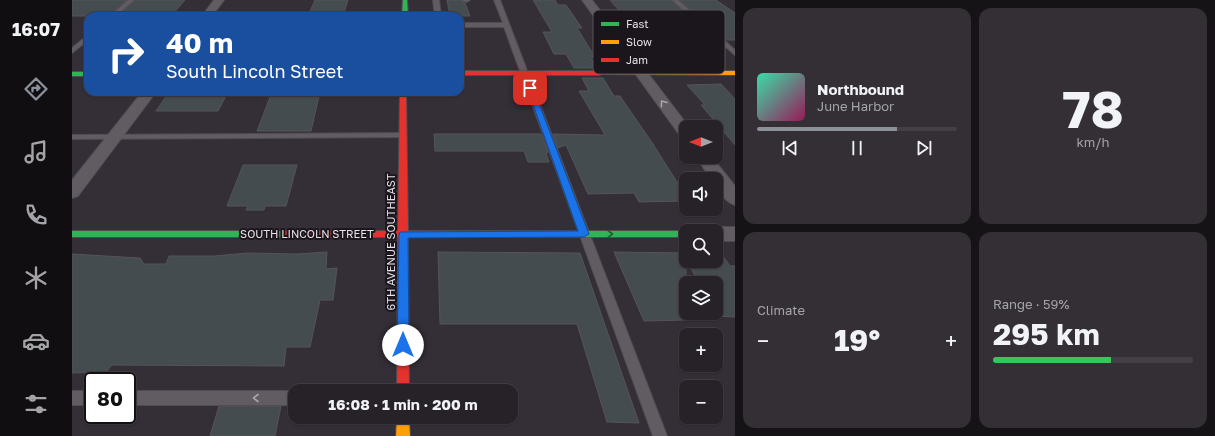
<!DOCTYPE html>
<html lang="en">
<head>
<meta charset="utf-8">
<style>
	:root { --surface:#272228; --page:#332f34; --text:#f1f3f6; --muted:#a4a4a8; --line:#433f45; --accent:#8c9099 }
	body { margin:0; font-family:"Golos Text",sans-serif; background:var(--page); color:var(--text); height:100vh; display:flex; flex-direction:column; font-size:15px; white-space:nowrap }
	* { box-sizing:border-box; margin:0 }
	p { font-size:13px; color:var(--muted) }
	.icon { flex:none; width:22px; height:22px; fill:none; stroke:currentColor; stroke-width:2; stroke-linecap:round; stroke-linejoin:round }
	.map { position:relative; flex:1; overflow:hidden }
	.sheet { display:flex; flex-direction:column; gap:8px; padding:8px; background:#151316; width:480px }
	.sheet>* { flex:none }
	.top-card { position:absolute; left:12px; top:12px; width:380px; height:84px; border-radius:12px; box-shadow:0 1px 3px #0004,0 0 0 1px var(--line); background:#1a4fa0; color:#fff; overflow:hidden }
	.needle { width:26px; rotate:270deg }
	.controls { position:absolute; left:607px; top:120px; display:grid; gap:8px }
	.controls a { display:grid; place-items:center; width:44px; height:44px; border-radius:8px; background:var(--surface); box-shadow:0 1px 3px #0004,0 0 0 1px var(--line); font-size:20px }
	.speed { position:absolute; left:12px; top:372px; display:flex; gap:8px; font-size:20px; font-weight:700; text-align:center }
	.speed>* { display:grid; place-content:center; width:52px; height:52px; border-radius:50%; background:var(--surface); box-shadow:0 1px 3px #0004,0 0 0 1px var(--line); line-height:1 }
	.speed .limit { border:2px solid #111; border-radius:6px; background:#fff; color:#111 }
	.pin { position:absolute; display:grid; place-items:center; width:34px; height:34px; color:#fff; margin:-17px; border-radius:8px; box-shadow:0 2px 6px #0006 }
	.me { position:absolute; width:44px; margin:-22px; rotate:0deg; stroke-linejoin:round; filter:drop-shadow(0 0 3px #0008) }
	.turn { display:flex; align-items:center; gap:14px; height:84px; padding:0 16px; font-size:18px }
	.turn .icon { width:52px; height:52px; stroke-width:2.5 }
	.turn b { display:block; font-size:28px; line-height:34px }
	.big { font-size:30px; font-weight:700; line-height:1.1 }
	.sheet .card { flex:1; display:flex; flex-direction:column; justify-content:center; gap:6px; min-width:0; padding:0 14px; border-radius:12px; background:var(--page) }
	.sheet .dial { align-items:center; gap:0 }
	.dial b { font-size:52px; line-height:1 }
	.song { display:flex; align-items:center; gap:12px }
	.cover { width:48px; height:48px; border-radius:6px; background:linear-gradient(135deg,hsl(160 70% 55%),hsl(330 70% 35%)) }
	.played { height:4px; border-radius:2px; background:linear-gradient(90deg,var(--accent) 70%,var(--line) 70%) }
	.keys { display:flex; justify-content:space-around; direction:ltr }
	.heat { display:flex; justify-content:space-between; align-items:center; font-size:22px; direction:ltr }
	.charge { height:6px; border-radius:3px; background:linear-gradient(90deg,#34c759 59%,var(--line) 0) }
	.sheet .tiles { flex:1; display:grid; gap:8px; grid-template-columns:repeat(2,1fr) }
	.trip { position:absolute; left:216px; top:384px; width:230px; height:40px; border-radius:12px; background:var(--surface); box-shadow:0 1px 3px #0004,0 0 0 1px var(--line); font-weight:700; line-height:40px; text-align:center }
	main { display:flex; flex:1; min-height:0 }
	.tabs { display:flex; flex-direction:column; width:72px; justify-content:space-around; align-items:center; background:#100e10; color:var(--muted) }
	.tabs .icon { width:28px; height:28px }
	.tabs .active { color:var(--accent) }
	.tabs b { font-size:18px; color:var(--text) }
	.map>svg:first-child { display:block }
	.building { fill:#454c50; stroke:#545459 }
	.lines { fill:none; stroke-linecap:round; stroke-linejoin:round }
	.lane-casing { stroke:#504c52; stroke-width:2 }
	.street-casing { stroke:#504c52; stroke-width:2 }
	.fast-casing { stroke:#504c52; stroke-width:2 }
	.slow-casing { stroke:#504c52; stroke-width:2 }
	.jam-casing { stroke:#504c52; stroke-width:2 }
	.lane { fill:#605c61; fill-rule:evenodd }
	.street { fill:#605c61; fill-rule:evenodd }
	.fast { fill:#30b455; fill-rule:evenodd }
	.slow { fill:#ff9f0a; fill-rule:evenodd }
	.jam { fill:#e5322d; fill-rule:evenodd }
	.oneway { stroke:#aaa5ac }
	.oneway2 { stroke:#245d36 }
	.route { fill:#1a73e8; stroke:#114b97 }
	.labels { text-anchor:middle; stroke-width:4; stroke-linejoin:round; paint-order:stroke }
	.street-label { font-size:11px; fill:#e7e0e9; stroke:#1a161c }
	.key { fill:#1a161c; stroke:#58535a; stroke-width:1 }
	.key-label { font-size:11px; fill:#e7e0e9 }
</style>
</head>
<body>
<main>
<nav class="tabs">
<b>16:07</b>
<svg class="icon active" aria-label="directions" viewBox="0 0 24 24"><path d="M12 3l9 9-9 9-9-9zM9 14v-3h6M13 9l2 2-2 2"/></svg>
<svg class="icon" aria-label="music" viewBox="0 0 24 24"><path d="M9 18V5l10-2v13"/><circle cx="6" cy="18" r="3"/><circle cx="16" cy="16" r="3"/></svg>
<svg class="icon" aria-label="phone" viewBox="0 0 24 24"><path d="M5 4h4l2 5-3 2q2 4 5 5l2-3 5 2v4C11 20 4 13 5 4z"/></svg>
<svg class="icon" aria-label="climate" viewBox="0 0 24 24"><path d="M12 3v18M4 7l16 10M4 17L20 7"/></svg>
<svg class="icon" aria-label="car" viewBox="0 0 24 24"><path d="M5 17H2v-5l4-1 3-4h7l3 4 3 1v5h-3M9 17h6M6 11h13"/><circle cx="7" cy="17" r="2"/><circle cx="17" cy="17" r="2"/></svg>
<svg class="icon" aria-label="filters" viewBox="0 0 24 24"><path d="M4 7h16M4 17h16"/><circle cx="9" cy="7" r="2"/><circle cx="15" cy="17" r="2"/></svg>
</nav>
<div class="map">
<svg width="663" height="436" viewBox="0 0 663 436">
	<rect width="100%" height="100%" fill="#342e36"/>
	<path class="building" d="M0 0H54L37 16H0Z
		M63 0H113L99 16H46Z
		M243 0H276L271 16H236Z
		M375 0H388L393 3 398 16H378Z
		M461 0H483L486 5H494L510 28H505L523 57H518L524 68H502L494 54H482L471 32H480Z
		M538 0H599L644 41H641L652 51 584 52 572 36H569Z
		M608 0H644L663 13V40H654Z
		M510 78H531L542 96H548L581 144 605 182H608L614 191V201L567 202 562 193 516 194 494 145 486 148 481 134 533 135 507 91H517Z
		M649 84 663 99V145L629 105H633L615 85Z
		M97 92H156L146 111H84Z
		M200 92H248L239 131H185Z
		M362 134H469L476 152 474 153 477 162H456L452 151H363Z
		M171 165H225L214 206H193L192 210H174L176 206H155Z
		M255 252 254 269 265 268 261 300H248L238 347H214L212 366 40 365 34 372 0 373V254L68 258 72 264H94L97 256H142L175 253 225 254Z
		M366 252 508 253 567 423 535 422 505 324H368Z
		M542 252 614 253V320L572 321Z
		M644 253H649L658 266H663V317L646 316 644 313V283H627L615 261H644Z
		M147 406H209L203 436H138Z"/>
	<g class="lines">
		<g class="lane-casing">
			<path id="lane" d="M56 0H62L44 16H38Z
				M361 0H367L369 16H363Z
				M389 0H398L395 2Z
				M422 0H428L595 436H581L432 27H388V23H431Z
				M600 0H606L663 50V55Z
				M16 35V40L0 53V48Z
				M331 133H334V137L0 139V135Z
				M0 391H21V405H0Z
				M55 391H223V405H55Z"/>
		</g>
		<g class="street-casing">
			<path id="street" d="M142 0H152L140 16H130Z
				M510 0H520L617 127H614V139L609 137Z
				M70 92H84L6 196 0 198V180Z
				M624 157H640L663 186V205C653 202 644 189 644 179H639Z
				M644 227H663V241H644V231H636Z"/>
		</g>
		<g class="fast-casing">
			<path id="fast" d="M331 0H335L336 16H330Z
				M0 72H16V76H0Z
				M0 231H213L218 234 213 237H0Z
				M476 231H615L614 237H476L471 234Z"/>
		</g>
		<g class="slow-casing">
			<path id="slow" d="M528 71H663V75L526 74 525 73Z
				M325 417H337L338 436H324Z"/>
		</g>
		<g class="jam-casing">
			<path id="jam" d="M388 71H528L531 73 528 75H388Z
				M328 92H334L336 231H476L481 234 476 237H336L337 391H325L326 237H213L208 234 213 231H326Z"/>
		</g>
		<use href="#lane" class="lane"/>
		<use href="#street" class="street"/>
		<use href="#fast" class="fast"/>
		<use href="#slow" class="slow"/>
		<use href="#jam" class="jam"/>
	</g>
	<defs><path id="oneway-chevron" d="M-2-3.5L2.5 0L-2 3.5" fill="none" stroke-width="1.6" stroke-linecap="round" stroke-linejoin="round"/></defs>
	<g class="oneway">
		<use href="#oneway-chevron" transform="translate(591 103) rotate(-127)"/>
		<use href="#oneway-chevron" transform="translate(184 398) rotate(180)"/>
	</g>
	<use class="oneway2" href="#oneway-chevron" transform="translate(538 234)"/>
	<path class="route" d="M456 86 461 88 517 234 512 237 336 238 337 345 335 349 331 350 327 349 325 345 327 234 328 232 506 231 455 88Z"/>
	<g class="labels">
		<g class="street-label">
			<text x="235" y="238">SOUTH LINCOLN STREET</text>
			<text transform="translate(319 242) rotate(-90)" y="4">6TH AVENUE SOUTHEAST</text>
		</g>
	</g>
	<rect x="521" y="10" width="132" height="64" rx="6" class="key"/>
	<rect x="529" y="22" width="18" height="4" fill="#30b455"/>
	<rect x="529" y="40" width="18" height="4" fill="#ff9f0a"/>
	<rect x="529" y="58" width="18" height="4" fill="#e5322d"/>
	<g class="key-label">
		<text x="554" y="28">Fast</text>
		<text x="554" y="46">Slow</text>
		<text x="554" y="64">Jam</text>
	</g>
</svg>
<div class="controls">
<a><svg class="needle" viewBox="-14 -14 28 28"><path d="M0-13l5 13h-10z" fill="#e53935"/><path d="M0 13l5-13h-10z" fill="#a4a4a8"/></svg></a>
<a><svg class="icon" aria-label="sound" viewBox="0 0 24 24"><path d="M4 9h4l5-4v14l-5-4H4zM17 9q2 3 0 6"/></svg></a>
<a><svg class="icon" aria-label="search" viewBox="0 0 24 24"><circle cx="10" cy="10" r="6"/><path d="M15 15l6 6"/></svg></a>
<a><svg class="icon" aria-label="layers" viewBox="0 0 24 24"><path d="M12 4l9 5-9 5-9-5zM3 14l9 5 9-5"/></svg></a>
<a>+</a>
<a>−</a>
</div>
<div class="speed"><div class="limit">80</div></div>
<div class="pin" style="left:458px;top:88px;background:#d93025"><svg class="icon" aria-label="arrive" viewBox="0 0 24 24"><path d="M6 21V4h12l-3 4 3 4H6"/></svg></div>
<svg class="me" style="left:331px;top:345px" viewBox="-20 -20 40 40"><circle r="19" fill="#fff"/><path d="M0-13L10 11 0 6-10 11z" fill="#1a73e8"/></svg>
<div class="trip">16:08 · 1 min · 200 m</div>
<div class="top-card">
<div class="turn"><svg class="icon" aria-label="right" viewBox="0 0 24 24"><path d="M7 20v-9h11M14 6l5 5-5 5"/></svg><div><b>40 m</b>South Lincoln Street</div></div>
</div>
</div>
<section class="sheet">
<div class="tiles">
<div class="card">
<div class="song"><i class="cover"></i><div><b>Northbound</b><p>June Harbor</p></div></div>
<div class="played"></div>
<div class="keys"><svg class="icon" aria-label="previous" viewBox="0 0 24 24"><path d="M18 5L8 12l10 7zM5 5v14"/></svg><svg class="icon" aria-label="pause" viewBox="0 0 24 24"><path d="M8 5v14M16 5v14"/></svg><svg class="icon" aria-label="next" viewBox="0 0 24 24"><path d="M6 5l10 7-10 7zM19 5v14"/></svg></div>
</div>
<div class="card dial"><b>78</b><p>km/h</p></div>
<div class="card"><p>Climate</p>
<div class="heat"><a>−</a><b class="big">19°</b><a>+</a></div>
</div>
<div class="card"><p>Range · 59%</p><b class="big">295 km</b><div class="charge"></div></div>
</div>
</section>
</main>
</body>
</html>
